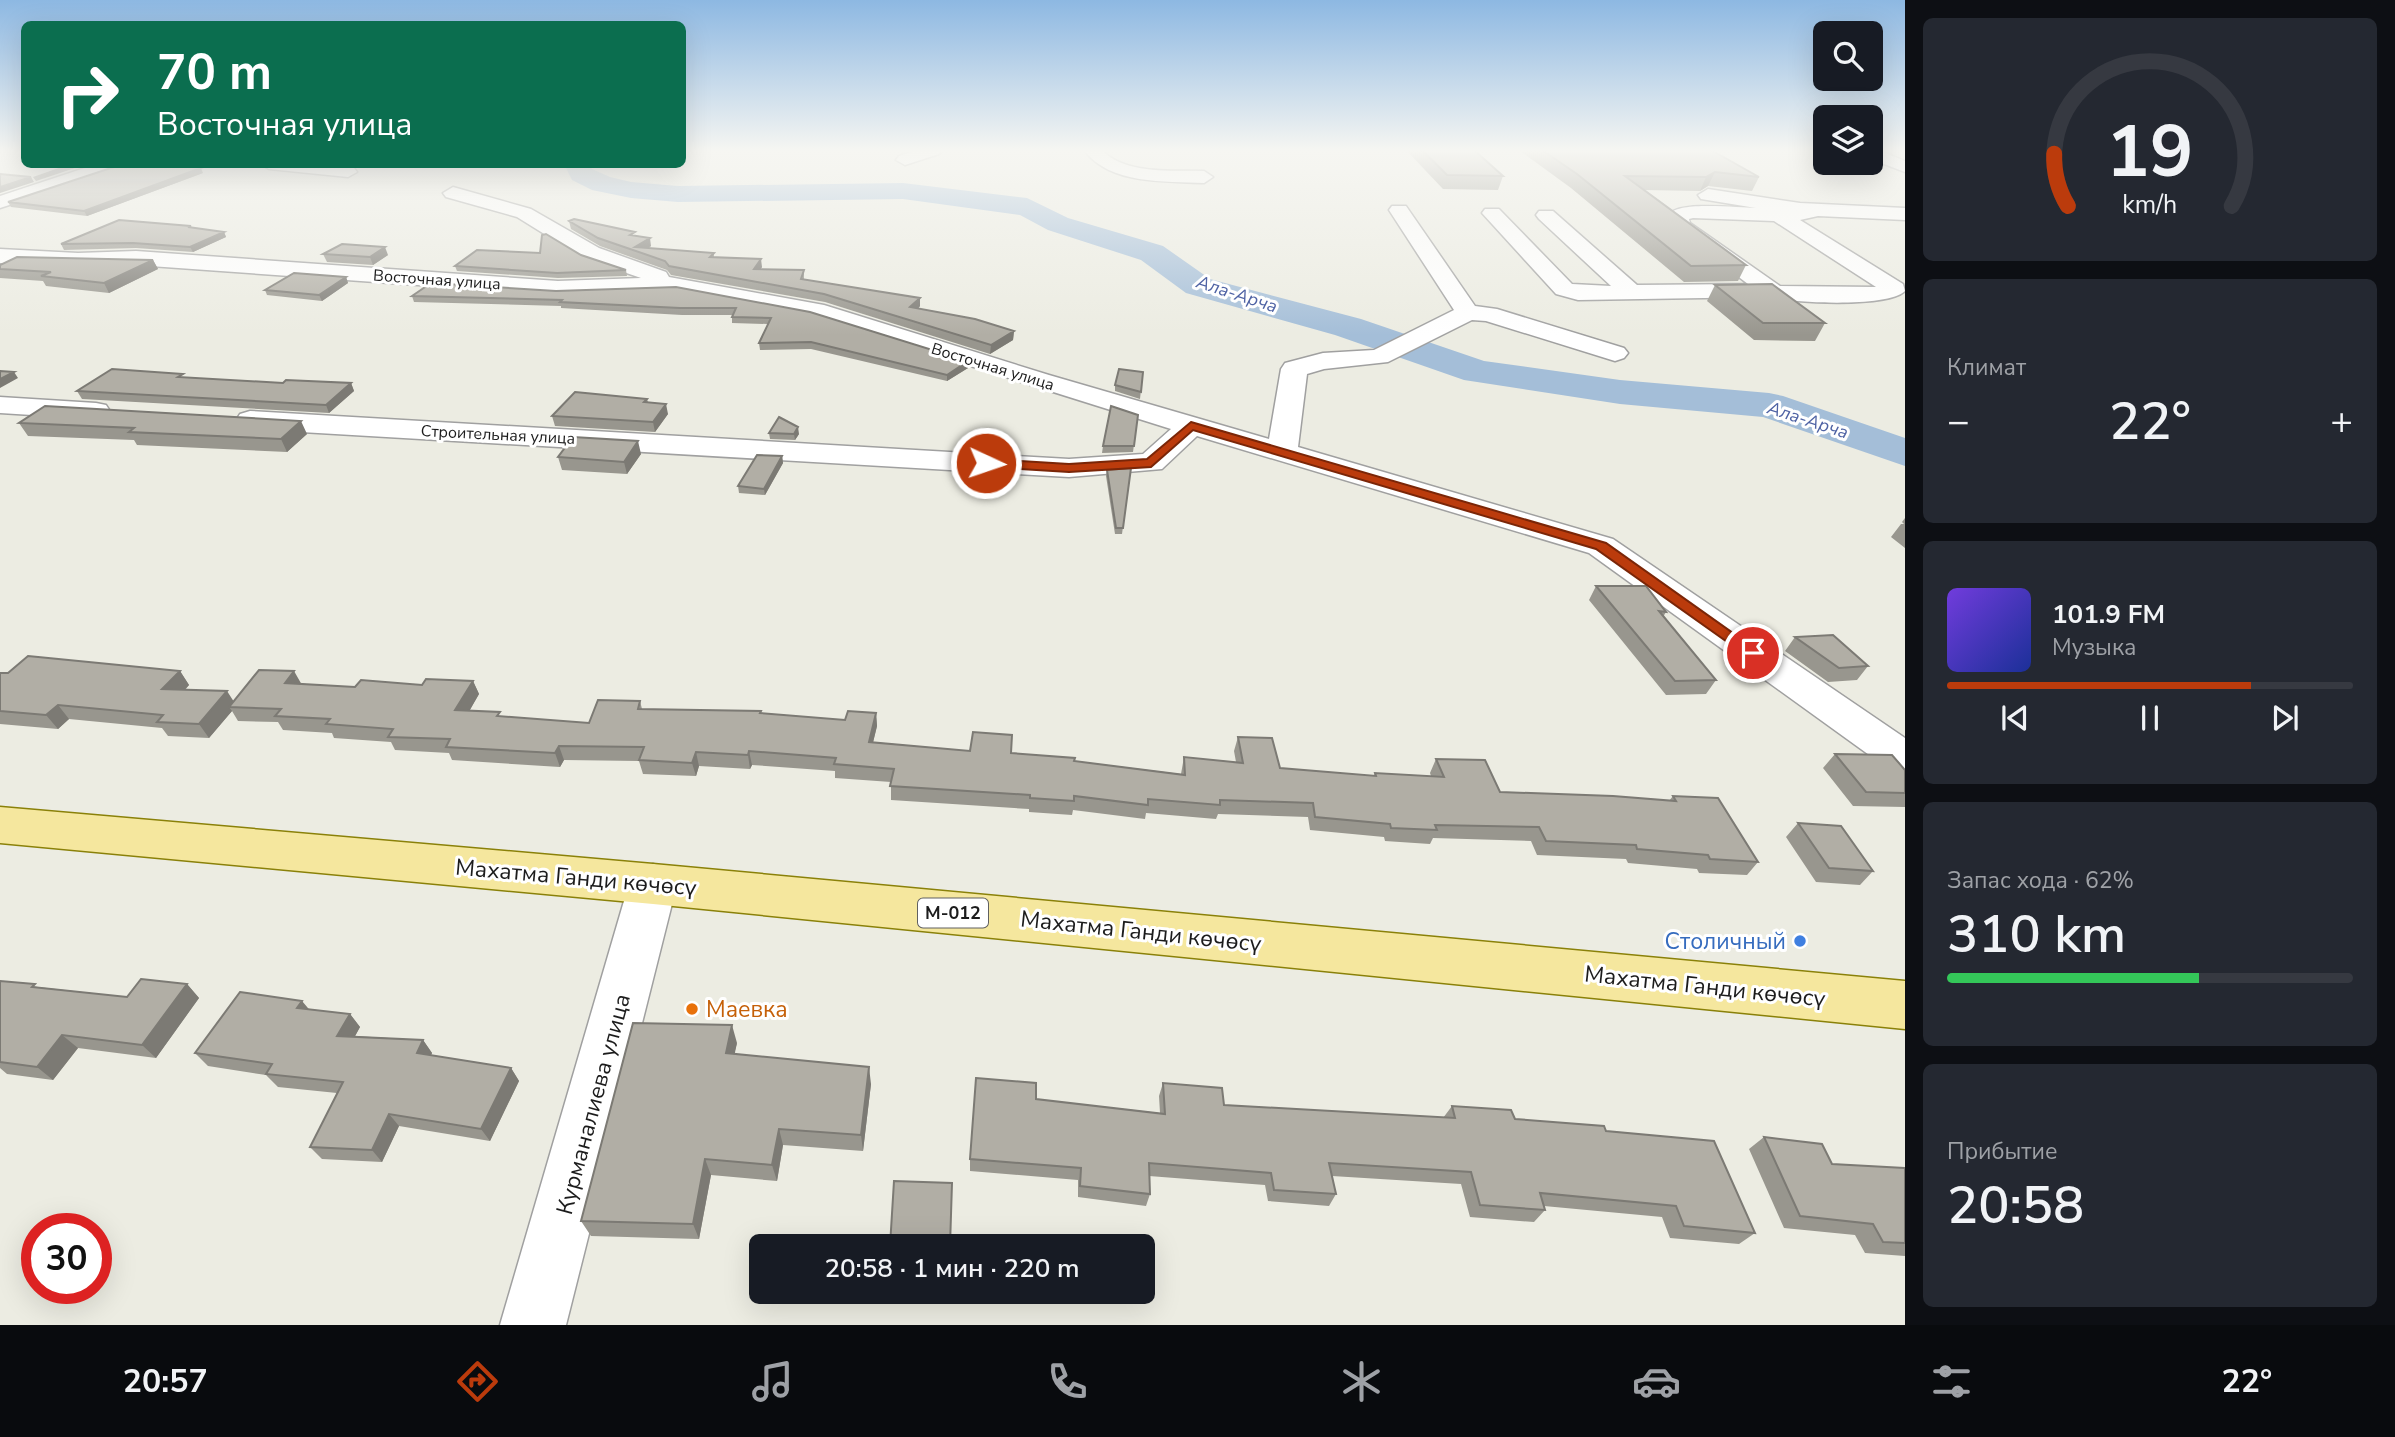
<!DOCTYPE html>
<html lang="ru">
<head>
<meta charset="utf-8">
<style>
	:root { --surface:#171b24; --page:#242831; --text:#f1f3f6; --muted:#9ea1a6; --line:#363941; --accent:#bb3b0c }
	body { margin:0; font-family:"Nunito Sans",sans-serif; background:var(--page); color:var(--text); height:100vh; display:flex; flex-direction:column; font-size:26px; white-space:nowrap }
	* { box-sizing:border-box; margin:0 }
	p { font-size:23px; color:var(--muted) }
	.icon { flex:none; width:38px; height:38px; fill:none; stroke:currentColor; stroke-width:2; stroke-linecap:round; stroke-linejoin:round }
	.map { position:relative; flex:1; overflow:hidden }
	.drawer { display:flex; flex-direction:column; gap:18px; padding:18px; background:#0d0f14; width:490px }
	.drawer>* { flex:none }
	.guide { position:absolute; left:21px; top:21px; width:665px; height:147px; border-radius:10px; box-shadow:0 7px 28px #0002; background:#0b6e4f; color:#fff; overflow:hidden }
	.tools { position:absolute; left:1813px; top:21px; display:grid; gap:14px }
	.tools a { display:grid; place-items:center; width:70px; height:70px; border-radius:10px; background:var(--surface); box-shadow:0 7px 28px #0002; font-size:35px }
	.speed { position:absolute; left:21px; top:1213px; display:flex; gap:14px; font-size:35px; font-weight:700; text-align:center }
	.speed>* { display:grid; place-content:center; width:91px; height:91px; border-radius:50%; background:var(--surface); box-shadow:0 7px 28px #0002; line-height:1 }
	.speed .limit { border:10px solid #d22; background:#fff; color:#111 }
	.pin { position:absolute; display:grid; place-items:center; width:60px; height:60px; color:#fff; margin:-30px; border:4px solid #fff; border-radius:50%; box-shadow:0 2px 7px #0007 }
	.me { position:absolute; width:77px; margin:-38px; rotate:93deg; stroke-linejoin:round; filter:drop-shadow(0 0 5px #0008) }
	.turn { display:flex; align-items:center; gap:24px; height:147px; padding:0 21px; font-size:32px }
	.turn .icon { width:91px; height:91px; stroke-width:2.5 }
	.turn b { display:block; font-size:49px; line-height:60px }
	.big { font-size:52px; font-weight:600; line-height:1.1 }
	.drawer .widget { flex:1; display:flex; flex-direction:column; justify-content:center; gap:10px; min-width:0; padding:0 24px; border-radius:10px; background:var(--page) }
	.drawer .dial { align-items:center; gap:0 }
	.dial svg { height:182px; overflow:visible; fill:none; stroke:var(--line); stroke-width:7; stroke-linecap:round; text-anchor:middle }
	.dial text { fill:var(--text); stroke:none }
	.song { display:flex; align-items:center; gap:21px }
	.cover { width:84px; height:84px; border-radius:10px; background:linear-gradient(135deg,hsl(260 70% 55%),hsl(230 70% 35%)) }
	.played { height:7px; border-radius:4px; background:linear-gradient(90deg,var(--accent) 75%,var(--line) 75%) }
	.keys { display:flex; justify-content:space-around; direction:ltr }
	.heat { display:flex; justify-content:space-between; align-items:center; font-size:38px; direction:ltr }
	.charge { height:10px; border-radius:5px; background:linear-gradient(90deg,#34c759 62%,var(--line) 0) }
	.trip { position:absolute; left:749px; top:1234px; width:406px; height:70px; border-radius:10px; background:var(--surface); box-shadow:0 7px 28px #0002; font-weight:600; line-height:70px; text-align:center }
	.dock { display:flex; height:112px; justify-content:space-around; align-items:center; background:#090b0e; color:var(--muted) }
	.dock .icon { width:49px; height:49px }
	.dock .active { color:var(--accent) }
	.dock b { font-size:32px; color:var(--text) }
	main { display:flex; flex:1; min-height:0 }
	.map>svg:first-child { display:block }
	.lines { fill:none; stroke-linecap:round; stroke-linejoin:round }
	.river { fill:#a4bed8; fill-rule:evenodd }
	.minor-casing { stroke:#a0a0a0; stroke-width:3 }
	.major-casing { stroke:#8a8109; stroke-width:3 }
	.minor { fill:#fff; fill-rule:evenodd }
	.major { fill:#f5e79e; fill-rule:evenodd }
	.wall { fill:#98968e }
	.shaded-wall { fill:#7c7a74 }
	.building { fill:#b1aea5; stroke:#7c7a74; stroke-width:2 }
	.route { fill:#bb3b0c; stroke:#7a2608; stroke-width:2 }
	.shop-dot { fill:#3f7fe0; stroke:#fff; stroke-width:2.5 }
	.food-dot { fill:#e8710a; stroke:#fff; stroke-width:2.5 }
	.labels { text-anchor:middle; stroke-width:6; stroke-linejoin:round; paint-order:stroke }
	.far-street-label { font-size:16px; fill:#1c1c1c; stroke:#fff }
	.far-water-label { font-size:18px; font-style:italic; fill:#4f63a4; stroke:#fff }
	.shield { fill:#fff; stroke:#606060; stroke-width:2 }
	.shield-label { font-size:18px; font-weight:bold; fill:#1c1c1c }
	.near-street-label { font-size:23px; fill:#1c1c1c; stroke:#fff }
	.near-shop-label { font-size:23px; fill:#366cbe; stroke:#fff; text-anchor:end }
	.near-food-label { font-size:23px; fill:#c56008; stroke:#fff; text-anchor:start }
</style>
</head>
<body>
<main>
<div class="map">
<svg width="1905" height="1325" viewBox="0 0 1905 1325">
	<rect width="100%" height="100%" fill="#ecece2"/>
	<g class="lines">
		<path class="river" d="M564 164H590L592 169 610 177 631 182 678 186 903 183 1027 198 1068 218 1163 246 1210 279 1361 319 1484 361 1620 380 1769 393 1783 396 1905 438V466L1763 417 1620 404 1464 380 1335 335 1186 293 1141 260 1048 230 1020 215 903 199 678 202 631 198 592 190 572 180Z"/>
		<g class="minor-casing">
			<path id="minor" d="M917 150H942L939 154 905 165 896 160 899 156Z
				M1084 150H1102C1125 175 1173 170 1204 171L1213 177 1204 183C1165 181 1110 185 1084 150Z
				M1871 150H1878L1905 161V172L1871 159Z
				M97 164H126L123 168 0 208V196Z
				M260 164H328L354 168 357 172 348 177 269 169Z
				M453 187 531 209 599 248 666 272 669 277 824 305 1049 375 1269 439 1281 369 1285 363 1323 353 1374 350 1454 310 1389 210 1392 206H1406L1475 306 1497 309 1624 348 1628 353 1624 358 1615 361 1486 321 1472 320 1388 362 1324 369 1307 374 1298 447 1613 539 1905 738V775L1890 770 1589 553 1197 436 1162 469 1069 477 250 429 240 426 236 420 240 414 250 411 1069 459 1143 454 1171 429 811 316 677 291 558 295 136 265 78 267 0 263V249L78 253 136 251 558 281 641 278 583 258 517 217 446 197 443 193Z
				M1708 189 1800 203 1905 208V220L1818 216 1800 220 1903 284 1905 291C1888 308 1792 303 1767 297L1578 300 1556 294 1482 213 1485 209H1499L1572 284 1611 286 1539 219 1536 215 1539 211H1553L1637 285 1748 284 1670 225C1669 222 1669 217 1670 214 1679 201 1740 208 1756 208L1701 199 1698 195ZM1693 218 1774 221 1876 287 1780 286 1690 223 1689 219Z
				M0 397 96 403 106 405 110 411 106 417 96 419 0 413Z
				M653 864 670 870 677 884 566 1325H500L629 884 636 870Z"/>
		</g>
		<g class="major-casing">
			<path id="major" d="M0 807 653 864 1905 981V1029L653 904 0 843Z"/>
		</g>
		<use href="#minor" class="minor"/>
		<use href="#major" class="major"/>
	</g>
	<path class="wall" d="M1406 150H1474L1503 176 1498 190 1443 189Z
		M1519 150H1711L1759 177 1752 191 1708 186 1700 191 1645 190 1746 265 1738 281 1684 282 1571 188Z
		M203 173 87 216 11 207 8 202Z
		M569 221 636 236 651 246 649 248 714 253V257L762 267 760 269 804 270V280L920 298V306L918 309 1014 331 1013 340 990 354 825 302 671 275 667 270 600 246 571 229Z
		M191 226 192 228 224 232 226 237 193 252 136 248 64 250 61 244Z
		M323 254 388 255 373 265 327 262Z
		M153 260 158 269 109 293 46 286 43 281 0 278V265Z
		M455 266 626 270 627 276 558 278 457 271Z
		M346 277 348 283 322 301 267 295 265 290Z
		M1715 285 1825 323 1815 341 1754 340 1707 301Z
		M676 287 968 361V368L947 381 811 349 760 350 759 343 768 324 732 323V317L733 315H682L561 308V306L414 302 412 296Z
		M1143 372 1140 399 1115 391V385Z
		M185 378 283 383H351L354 391 329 413 82 399 77 391Z
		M647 399 648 402 668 414 655 432 555 426 552 416Z
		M1138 415 1133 452 1102 453 1103 446Z
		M19 423 307 434 287 452 137 445 134 440 28 436Z
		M769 433 799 434 795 440 770 439Z
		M641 454 627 474 562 470 558 457Z
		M782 456 783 463 765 495 739 493 738 486Z
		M1131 468 1122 534H1115L1106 476 1107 470Z
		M1905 518V548L1891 537 1901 524H1904L1902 522Z
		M1596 586 1666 612 1663 617 1716 680 1706 694 1666 695 1589 600Z
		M1795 637 1868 666 1857 680 1828 682 1785 651Z
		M180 671 189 685 185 690 234 702 301 684 355 687 422 685 473 681 479 694 469 711 501 716 589 723 640 701 642 709 761 713 845 720 876 713 877 726 873 742 970 751 1011 753 1181 774 1184 757 1236 762 1234 751 1238 737 1280 768 1374 776 1375 773 1431 776 1430 773 1436 759 1500 792 1669 801 1673 796 1758 862 1747 875 1699 873 1697 869 1628 863 1626 859 1537 855 1531 841 1433 838 1430 844 1385 841 1384 837 1310 830 1308 817 1218 814 1216 819 1146 813 1145 819 1073 810 1072 815 1029 812V809L891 800V782L835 778V771L752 765 750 769 699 766 696 776 643 774 639 761 564 760 560 767 452 760 449 753 395 750 391 742 334 738 332 733 283 730 278 722 238 721 232 711 209 738 168 736 162 728 69 719 58 729 0 724V673Z
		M1835 754 1905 770V807L1853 806 1823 768Z
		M1798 823 1873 871 1860 885 1816 882 1786 837Z
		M0 981 38 987 127 997 187 984 199 998 156 1058 78 1048 53 1080 7 1074 0 1068Z
		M309 1010 350 1014 360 1027 355 1036 423 1040 432 1053 431 1055 511 1068 519 1081 490 1141 399 1126 382 1162 322 1159 310 1147 337 1093 278 1087 266 1075 208 1066 195 1053Z
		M737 1043 734 1054 871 1084 863 1151 783 1145 777 1181 711 1175 699 1239 591 1236 581 1221Z
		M1163 1083 1224 1105 1443 1118 1452 1106 1515 1119 1606 1131 1755 1233 1739 1244 1670 1238 1662 1217 1544 1206 1545 1210 1534 1222 1470 1217 1461 1184 1332 1176 1336 1194 1329 1206 1268 1201 1265 1185 1149 1176 1150 1194 1146 1206 1078 1197V1180L970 1171V1159L1036 1099 1160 1113 1159 1096Z
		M1764 1137 1832 1164 1905 1168V1256L1865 1253 1855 1235 1784 1228 1749 1149Z"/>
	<path class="shaded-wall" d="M70 164H87L36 181 33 177Z
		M201 168 203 173 87 216 84 211Z
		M1715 172 1708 186 1700 191 1706 177Z
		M31 177 34 182 0 193V187Z
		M224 232 226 237 193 252 190 247Z
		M650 238 651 246 640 252 635 247Z
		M385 247 388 255 373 265 370 257Z
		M761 259 762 267 755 278 754 269Z
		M153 260 158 269 109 293 104 283Z
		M346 277 348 283 322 301 319 295Z
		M920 298V306L910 316V307Z
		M1014 331 1013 340 990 354 991 345Z
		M968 361V368L947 381V375Z
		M14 372 18 378 0 388V379Z
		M351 383 354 391 329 413 326 405Z
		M666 404 668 414 655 432 653 422Z
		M301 421 307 434 287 452 281 439Z
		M798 427 799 434 795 440 794 434Z
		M638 441 641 454 627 474 624 462Z
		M782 456 783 463 765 495 764 489Z
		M180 671 189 685 172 703 162 689Z
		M294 671 302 685 285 683Z
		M473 681 479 694 462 724 455 710Z
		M227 691 236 705 229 707 232 711 209 738 199 724Z
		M58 705 69 719 58 729 46 715Z
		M876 713 877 726 870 755 869 742Z
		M559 746 564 760 560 767 555 753Z
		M749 751 752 765 750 769 748 755Z
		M696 752 699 766 696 776 692 763Z
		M187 984 199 998 156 1058 142 1045Z
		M302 1001 313 1014 297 1008Z
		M350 1014 360 1027 348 1049 337 1036Z
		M732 1025 737 1043 731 1071 726 1053Z
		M62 1035 78 1048 53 1080 37 1067Z
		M423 1040 432 1053 426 1066 417 1053Z
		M869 1067 871 1084 863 1151 861 1135Z
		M511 1068 519 1081 490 1141 481 1129Z
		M389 1114 399 1126 382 1162 372 1150Z
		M779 1129 783 1145 777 1181 772 1165Z
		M705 1159 711 1175 699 1239 693 1224Z"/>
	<path class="building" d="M1422 150H1474L1503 176 1447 175Z
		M1542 150H1711L1759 177 1715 172 1706 177 1625 176 1746 265 1691 266 1577 174Z
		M123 164H180L201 168 84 211 8 202Z
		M0 174 31 177 0 187Z
		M574 219 635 232 630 235 650 238 635 247 714 253 710 257 761 259 754 269 804 270 801 279 920 298 910 307 975 319 1014 331 991 345 824 294 669 266 665 261 598 238 569 221Z
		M119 220 191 226 188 227 224 232 190 247 133 243 61 244Z
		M546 234 581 255 626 270 557 273 455 266 477 250 540 253 542 235Z
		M342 244 385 247 370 257 323 254Z
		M17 257 153 260 104 283 41 276 51 272 0 269V265Z
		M294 273 346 277 319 295 265 290Z
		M431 283 556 291 676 287 810 312 968 361 947 375 811 342 759 343 771 318 732 317 736 308H680L560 302 562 300 412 296Z
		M1772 284 1825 323H1763L1715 285Z
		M112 369 183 374 178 377 283 383 286 380 351 383 326 405 77 391Z
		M1119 369 1143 372 1141 392 1115 385Z
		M0 371 14 372 0 379Z
		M575 392 647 399 644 402 666 404 653 422 552 416Z
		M45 406 301 421 281 439 129 432 134 428 19 423Z
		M1111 406 1138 415 1134 446H1103Z
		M779 417 798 427 794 434 769 433Z
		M573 437 638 441 624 462 558 457Z
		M757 455 782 456 764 489 738 486Z
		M1131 468 1123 528H1116L1107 470Z
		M1596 586H1646L1666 612 1659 611 1716 680 1675 681Z
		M1833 635 1868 666 1839 668 1795 637Z
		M28 656 180 671 162 689 227 691 199 724 157 722 163 715 58 705 46 715 0 711V673H8Z
		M259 670 294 671 285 683 355 687 361 680 422 685 426 679 473 681 455 710 500 712 497 716 589 723 598 700 640 701 638 709 761 711 760 713 845 720 848 711 876 713 869 742 970 751 973 732 1012 735 1011 753 1075 758 1074 761 1185 775 1184 757 1243 763 1238 737 1272 738 1280 768 1376 776 1375 773 1444 777 1436 759 1485 760 1500 792 1613 796 1676 801 1673 796 1718 798 1758 862 1710 859 1708 855 1637 849 1636 845 1546 841 1539 827 1435 825 1437 830 1391 828 1390 824 1315 817 1313 803 1220 800V805L1148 799V805L1074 796V801L1030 798V795L890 786 894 769 834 764 836 758 749 751 748 755 696 752 692 763 639 760 644 747 559 746 555 753 446 747 450 739 388 737 393 729 326 724 330 719 275 716 281 709 229 707Z
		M1835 754 1892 755 1905 770V793L1866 792Z
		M1798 823 1841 826 1873 871 1829 868Z
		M141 979 187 984 142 1045 62 1035 37 1067 0 1062V981L35 984 32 987 127 997Z
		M240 992 302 1001 297 1008 350 1014 337 1036 423 1040 417 1053 511 1068 481 1129 389 1114 372 1150 310 1147 343 1082 266 1074 272 1064 195 1053Z
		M633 1023 732 1025 726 1053 869 1067 861 1135 779 1129 772 1165 705 1159 693 1224 581 1221Z
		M976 1078 1036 1083V1099L1165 1114 1163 1083 1222 1088 1224 1105 1455 1118 1452 1106 1511 1110 1515 1119 1604 1126 1606 1131 1714 1141 1755 1233 1684 1226 1676 1206 1540 1193 1545 1210 1480 1205 1471 1172 1329 1163 1336 1194 1274 1190 1271 1173 1149 1163 1150 1194 1080 1186 1081 1168 970 1159Z
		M1764 1137 1822 1144 1832 1164 1905 1168V1243L1883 1242 1873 1224 1800 1216Z
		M894 1181 952 1183 950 1246H890Z"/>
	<linearGradient id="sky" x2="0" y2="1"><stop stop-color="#8db8e2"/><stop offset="0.45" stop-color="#f6f6f2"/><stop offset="1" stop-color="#f6f6f2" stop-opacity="0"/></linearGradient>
	<rect width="1905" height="335" fill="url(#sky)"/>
	<path class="route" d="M1191 422 1606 543 1761 653 1758 656H1747L1596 549 1193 430 1151 467 1069 472 986 467 980 463 986 459 1069 464 1147 459Z"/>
	<circle class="shop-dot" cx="1800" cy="941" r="7"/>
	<circle class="food-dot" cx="692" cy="1009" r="7"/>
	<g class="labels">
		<g class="far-street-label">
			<text transform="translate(437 279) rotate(4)" y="6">Восточная улица</text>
			<text transform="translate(993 366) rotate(17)" y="6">Восточная улица</text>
			<text transform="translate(498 434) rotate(3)" y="6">Строительная улица</text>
		</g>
		<g class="far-water-label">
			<text transform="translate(1237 294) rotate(18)" y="6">Ала-Арча</text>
			<text transform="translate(1808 420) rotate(18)" y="6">Ала-Арча</text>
		</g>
		<rect class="shield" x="918" y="898.5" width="70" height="29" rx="5"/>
		<g class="shield-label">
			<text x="953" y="919">М-012</text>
		</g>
		<g class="near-street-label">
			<text transform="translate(576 877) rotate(5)" y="8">Махатма Ганди көчөсү</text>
			<text transform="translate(1141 931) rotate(6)" y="8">Махатма Ганди көчөсү</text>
			<text transform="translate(1705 986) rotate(6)" y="8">Махатма Ганди көчөсү</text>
			<text transform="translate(593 1104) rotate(-75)" y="8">Курманалиева улица</text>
		</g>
		<g class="near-shop-label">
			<text x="1786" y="949">Столичный</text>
		</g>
		<g class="near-food-label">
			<text x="706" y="1017">Маевка</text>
		</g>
	</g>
</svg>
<div class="tools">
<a><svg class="icon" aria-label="search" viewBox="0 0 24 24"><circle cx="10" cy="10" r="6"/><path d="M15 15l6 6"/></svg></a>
<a><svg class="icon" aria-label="layers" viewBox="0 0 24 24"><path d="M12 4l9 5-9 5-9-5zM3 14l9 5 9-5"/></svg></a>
</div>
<div class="speed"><div class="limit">30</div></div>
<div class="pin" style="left:1753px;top:653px;background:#d93025"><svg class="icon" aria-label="arrive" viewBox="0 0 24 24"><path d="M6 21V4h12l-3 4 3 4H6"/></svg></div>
<svg class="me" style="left:986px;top:463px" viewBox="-20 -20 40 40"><circle r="17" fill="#bb3b0c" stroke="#fff" stroke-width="3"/><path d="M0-11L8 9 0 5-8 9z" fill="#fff"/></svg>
<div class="trip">20:58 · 1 мин · 220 m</div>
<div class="guide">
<div class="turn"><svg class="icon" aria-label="right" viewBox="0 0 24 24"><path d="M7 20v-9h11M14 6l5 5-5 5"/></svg><div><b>70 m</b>Восточная улица</div></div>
</div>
</div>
<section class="drawer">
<div class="widget dial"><svg viewBox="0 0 100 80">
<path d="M14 69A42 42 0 1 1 86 69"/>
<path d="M14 69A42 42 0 0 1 8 46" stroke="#bb3b0c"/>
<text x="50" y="56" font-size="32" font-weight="700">19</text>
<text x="50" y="72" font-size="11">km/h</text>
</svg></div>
<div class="widget"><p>Климат</p>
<div class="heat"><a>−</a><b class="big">22°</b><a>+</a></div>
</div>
<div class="widget">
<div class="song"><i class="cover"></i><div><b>101.9 FM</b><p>Музыка</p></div></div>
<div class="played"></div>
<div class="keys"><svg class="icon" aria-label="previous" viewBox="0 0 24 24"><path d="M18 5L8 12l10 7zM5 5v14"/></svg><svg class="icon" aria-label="pause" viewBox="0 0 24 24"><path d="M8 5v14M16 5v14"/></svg><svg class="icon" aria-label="next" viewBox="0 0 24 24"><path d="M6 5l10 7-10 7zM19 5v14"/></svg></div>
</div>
<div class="widget"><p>Запас хода · 62%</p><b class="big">310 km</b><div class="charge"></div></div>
<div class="widget"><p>Прибытие</p><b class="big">20:58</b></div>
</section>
</main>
<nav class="dock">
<b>20:57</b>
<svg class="icon active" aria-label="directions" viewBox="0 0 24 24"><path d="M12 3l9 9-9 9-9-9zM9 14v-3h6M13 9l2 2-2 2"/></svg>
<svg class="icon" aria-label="music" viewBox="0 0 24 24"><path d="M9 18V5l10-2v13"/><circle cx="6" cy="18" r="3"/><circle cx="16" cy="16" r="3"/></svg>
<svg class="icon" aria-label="phone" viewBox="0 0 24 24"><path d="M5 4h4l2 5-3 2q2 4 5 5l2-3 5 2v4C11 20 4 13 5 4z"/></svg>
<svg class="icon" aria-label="climate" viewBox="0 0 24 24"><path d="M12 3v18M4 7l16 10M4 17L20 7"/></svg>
<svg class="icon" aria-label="car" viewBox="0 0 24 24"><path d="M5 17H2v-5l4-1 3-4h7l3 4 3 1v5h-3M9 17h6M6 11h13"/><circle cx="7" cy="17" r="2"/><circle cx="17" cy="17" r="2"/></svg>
<svg class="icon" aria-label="filters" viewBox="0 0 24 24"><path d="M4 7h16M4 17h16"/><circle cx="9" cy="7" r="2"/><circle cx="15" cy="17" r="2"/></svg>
<b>22°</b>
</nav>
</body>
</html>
